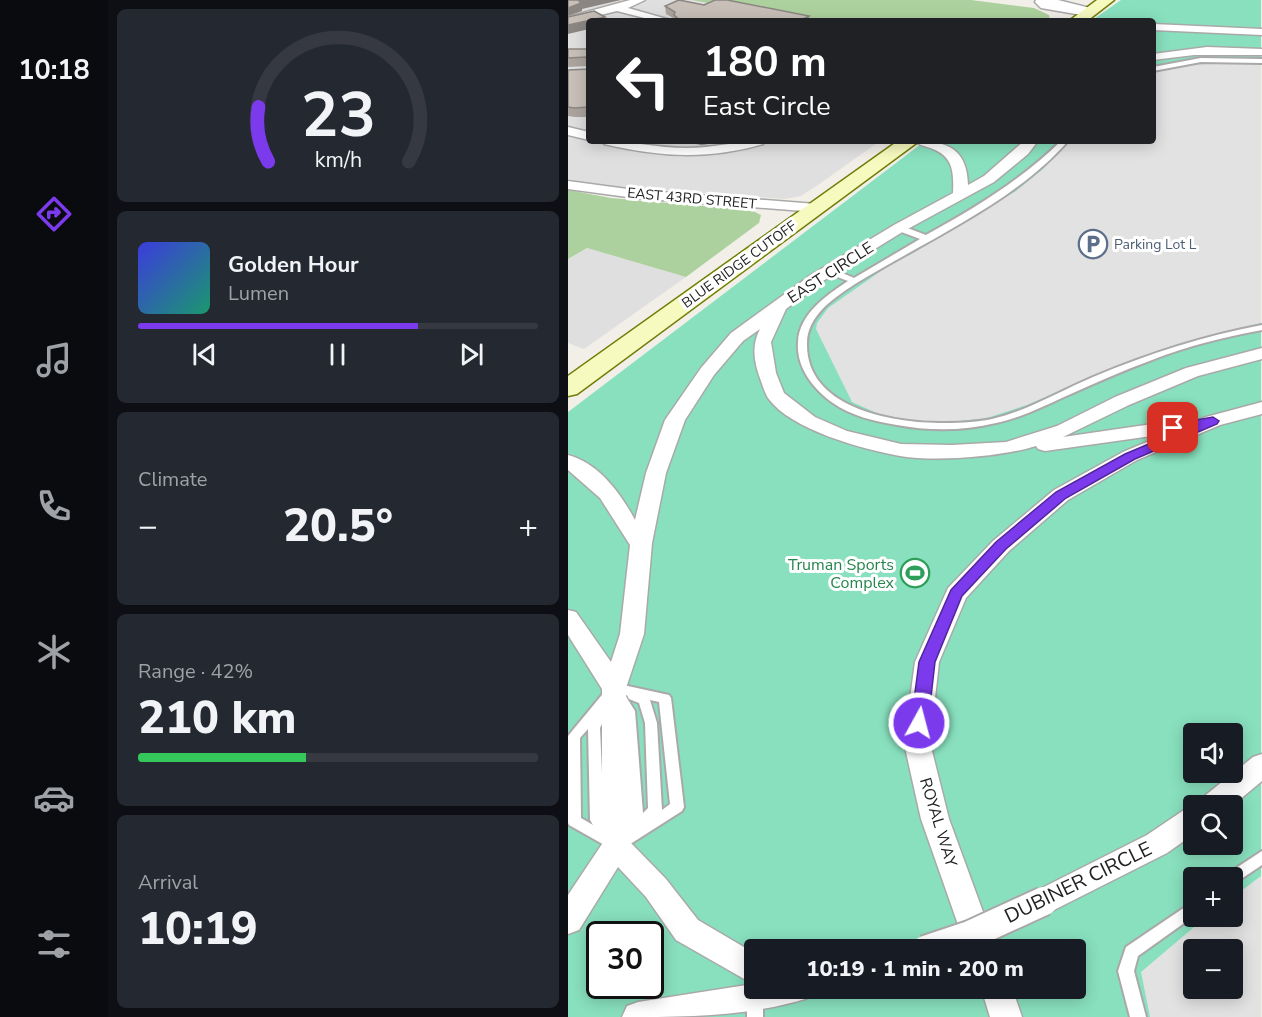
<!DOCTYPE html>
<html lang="en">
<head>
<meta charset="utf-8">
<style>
	:root { --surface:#171b24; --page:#242831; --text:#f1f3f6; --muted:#9ea1a6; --line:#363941; --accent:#7c3aed }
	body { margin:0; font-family:"Nunito Sans",sans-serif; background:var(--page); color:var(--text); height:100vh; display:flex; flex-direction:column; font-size:22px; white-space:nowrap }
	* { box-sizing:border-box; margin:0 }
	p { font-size:20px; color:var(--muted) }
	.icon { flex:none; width:33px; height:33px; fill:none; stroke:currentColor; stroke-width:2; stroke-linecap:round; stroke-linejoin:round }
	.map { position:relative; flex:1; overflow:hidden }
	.details { display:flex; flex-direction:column; gap:9px; padding:9px; background:#0d0f14; width:460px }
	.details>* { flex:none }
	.top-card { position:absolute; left:18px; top:18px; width:570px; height:126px; border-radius:6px; box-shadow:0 3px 15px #0003; background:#202124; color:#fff; overflow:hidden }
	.buttons { position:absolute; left:615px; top:723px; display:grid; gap:12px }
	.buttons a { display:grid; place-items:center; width:60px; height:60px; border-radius:6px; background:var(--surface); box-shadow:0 3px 15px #0003; font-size:30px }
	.speed { position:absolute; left:18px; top:921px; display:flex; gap:12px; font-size:30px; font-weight:700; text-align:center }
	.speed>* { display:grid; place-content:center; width:78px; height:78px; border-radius:50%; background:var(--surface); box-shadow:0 3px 15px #0003; line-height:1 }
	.speed .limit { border:3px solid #111; border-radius:9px; background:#fff; color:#111 }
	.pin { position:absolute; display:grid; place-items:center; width:51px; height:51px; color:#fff; margin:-26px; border-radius:12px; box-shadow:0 3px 9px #0006 }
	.me { position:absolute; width:66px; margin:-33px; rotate:7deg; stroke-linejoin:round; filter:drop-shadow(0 0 4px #0008) }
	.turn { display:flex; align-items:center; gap:21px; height:126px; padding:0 18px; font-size:27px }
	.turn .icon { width:78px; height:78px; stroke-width:2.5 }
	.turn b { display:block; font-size:42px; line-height:51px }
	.big { font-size:45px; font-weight:800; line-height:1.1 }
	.details .card { flex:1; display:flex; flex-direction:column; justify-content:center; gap:9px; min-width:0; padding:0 21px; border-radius:9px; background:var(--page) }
	.details .dial { align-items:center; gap:0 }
	.dial svg { height:156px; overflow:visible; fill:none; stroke:var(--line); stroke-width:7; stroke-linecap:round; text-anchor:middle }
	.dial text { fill:var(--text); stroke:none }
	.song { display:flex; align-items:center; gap:18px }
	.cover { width:72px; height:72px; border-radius:9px; background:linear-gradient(135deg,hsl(240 70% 55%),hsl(160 70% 35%)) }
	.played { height:6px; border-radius:3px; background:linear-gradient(90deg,var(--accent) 70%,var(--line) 70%) }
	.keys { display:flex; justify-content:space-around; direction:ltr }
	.heat { display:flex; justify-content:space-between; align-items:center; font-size:33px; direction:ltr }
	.charge { height:9px; border-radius:4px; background:linear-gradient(90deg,#34c759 42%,var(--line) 0) }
	.trip { position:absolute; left:176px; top:939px; width:342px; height:60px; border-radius:6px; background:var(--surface); box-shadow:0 3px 15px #0003; font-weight:800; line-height:60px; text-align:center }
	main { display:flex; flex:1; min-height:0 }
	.menu { display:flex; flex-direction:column; width:108px; justify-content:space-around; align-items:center; background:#090b0e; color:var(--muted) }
	.menu .icon { width:42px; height:42px }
	.menu .on { color:var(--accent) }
	.menu b { font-size:27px; color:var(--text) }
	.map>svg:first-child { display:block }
	.residential { fill:#e0dfdf }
	.forest { fill:#add19e }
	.pitch { fill:#88e0be; fill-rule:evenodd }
	.parking { fill:#e2e2e2; fill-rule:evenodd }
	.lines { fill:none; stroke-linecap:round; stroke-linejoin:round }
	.lane-casing { stroke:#a9a9a9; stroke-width:4 }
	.street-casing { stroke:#a9a9a9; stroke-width:3 }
	.secondary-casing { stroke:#707d05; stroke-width:3 }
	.lane { fill:#fff; fill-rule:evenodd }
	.street { fill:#fff; fill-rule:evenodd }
	.secondary { fill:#f7fabf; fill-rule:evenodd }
	.street-bridge-casing { stroke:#a9a9a9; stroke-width:32; stroke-linecap:butt }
	.street-bridge { stroke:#fff; stroke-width:28 }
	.wall { fill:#aba49e }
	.shaded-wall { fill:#8b8681 }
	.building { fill:#c7bfb8; stroke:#8b8681; stroke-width:1.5 }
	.route { fill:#7c3aed; stroke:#51269a; stroke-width:1.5 }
	.labels { text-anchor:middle; stroke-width:6; stroke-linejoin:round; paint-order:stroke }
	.far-street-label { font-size:14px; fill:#222; stroke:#fff }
	.far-service-label { font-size:14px; fill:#4e5e75; stroke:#fff; text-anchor:start }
	.street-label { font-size:16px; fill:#222; stroke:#fff }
	.leisure-label { font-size:16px; fill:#27864d; stroke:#fff; text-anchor:end }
	.near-street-label { font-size:20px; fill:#222; stroke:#fff }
</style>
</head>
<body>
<main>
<nav class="menu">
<b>10:18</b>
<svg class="icon on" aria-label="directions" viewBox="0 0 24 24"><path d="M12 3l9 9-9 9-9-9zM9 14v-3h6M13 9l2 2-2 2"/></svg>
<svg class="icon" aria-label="music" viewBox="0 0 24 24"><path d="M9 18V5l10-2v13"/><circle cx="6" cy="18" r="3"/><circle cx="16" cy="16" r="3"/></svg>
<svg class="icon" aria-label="phone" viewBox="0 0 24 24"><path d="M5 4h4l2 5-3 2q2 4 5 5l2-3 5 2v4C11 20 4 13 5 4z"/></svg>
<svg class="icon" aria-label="climate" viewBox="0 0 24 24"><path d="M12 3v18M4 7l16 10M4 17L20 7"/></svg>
<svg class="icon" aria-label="car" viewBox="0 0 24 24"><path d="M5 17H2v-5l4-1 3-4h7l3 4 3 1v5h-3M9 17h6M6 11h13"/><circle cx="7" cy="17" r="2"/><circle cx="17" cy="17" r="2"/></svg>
<svg class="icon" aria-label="filters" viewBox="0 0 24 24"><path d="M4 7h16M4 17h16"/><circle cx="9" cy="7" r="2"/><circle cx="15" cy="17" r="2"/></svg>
</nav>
<section class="details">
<div class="card dial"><svg viewBox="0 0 100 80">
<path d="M14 69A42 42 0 1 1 86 69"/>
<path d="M14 69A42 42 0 0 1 9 41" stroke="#7c3aed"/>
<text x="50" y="56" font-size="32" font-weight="700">23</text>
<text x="50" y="72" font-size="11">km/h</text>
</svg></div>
<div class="card">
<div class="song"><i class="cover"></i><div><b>Golden Hour</b><p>Lumen</p></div></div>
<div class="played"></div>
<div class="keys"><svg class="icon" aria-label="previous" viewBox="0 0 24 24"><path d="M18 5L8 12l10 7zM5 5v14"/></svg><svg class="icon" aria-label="pause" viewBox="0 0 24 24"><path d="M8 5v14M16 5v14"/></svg><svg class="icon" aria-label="next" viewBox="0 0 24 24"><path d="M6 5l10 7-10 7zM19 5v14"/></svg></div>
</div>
<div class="card"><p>Climate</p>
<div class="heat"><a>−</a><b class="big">20.5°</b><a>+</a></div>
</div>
<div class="card"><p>Range · 42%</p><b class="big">210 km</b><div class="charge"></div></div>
<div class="card"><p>Arrival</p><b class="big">10:19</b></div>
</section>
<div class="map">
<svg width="694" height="1017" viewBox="0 0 694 1017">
	<rect width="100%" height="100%" fill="#f2efe9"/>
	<path class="residential" d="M0 0H124L232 21H21V141H312L250 185 233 196 217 199 28 185 0 179Z
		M19 248 118 277 16 349 0 343V259Z"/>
	<path class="forest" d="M124 0H403L466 8 481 15 482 20 232 21Z
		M0 190 43 198 183 210 193 215 191 223 118 277 19 248 0 259Z"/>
	<path class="pitch" d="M553 0H693V1017H0V412L357 141H585V21H523ZM626 734H664V772H626ZM626 806H664V844H626ZM626 878H664V916H626ZM32 934H82V986H32ZM186 950H507V988H186ZM626 950H664V988H626Z"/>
	<path class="parking" d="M656 62 693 63V323L616 343 566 359 459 405 419 418 373 423 344 421 313 415 284 402 248 329 249 323 260 308 333 257 448 191 475 169 501 141H585V72L604 67Z
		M693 876V1017H582L573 972 638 917 664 916 665 897ZM626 950H664V988H626Z"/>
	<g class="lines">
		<g class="lane-casing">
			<path id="lane" d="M633 58 694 59V63L633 62 585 71V67Z
				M493 141H500C446 203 357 241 287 284 266 298 238 316 239 345 239 423 369 430 424 419 459 411 492 391 525 377 580 354 635 336 694 325V330C656 337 619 346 584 360 554 371 525 384 496 397 474 407 452 418 428 423 395 431 361 431 329 425 306 421 283 416 265 403 245 389 228 367 230 342 231 314 259 295 280 281L259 273V269H265L286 278 352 239 328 230V226H334L358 235C407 208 453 180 493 141Z
				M46 683 101 695 103 698 116 807 114 811 56 848 47 851 1 825 0 823V736L38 690 40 689 42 685ZM57 695H59L61 699 71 703 77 723 80 808 75 813 67 711ZM46 697 55 712 61 817 54 828 57 833 49 838 36 819 32 728 43 705 42 702ZM82 700 91 702 102 804 94 810 89 723ZM20 729 22 820 25 825 13 818 12 738Z
				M694 851V865L664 885V878H657L659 874Z
				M626 901V916L570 956 566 971 578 1017H562L550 971 558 947Z
				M187 991 193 994 195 999V1017H179V999L181 994Z"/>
		</g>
		<g class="street-casing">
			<path id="street" d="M62 0H77L60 8 106 21H88L49 11 0 23V17Z
				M468 0H490L530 10 519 16 473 8 467 2Z
				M585 24 694 29V35L585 30Z
				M639 47 694 49V55H626L585 60V54Z
				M0 127 21 132V140L0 135Z
				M34 141C63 141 90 148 118 148 145 148 170 141 197 141L195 144C141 160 91 157 36 144Z
				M347 141C380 141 399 149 400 185L416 176 456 141H470L460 154 426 182 336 231 255 281 218 309 203 342 208 373 216 393 247 417 279 431 333 444 384 445 438 442 489 426 547 397 618 368 694 348V359L630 376 561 405 495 437 612 420 620 424 638 417 694 402V414L652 425 569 460 500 500 441 551 398 598 371 662 362 743 381 819 429 950H399L353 819 336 743 347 662 380 588 425 541 486 490 555 452 598 434 477 451 470 449 468 446C433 457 368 462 332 456 294 449 223 430 200 398 197 393 195 387 193 381 186 363 183 346 192 329L175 341 146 375 117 420 98 473 84 543 76 634 58 688 62 842 98 879 130 920 186 953V988H244L240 998C180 1017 117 1017 54 1017L59 1006 70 1002 185 984 108 940 78 897 50 867 11 930 0 934V895L34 844V689L0 635V610L8 612 43 662 52 634 62 545 32 498 0 470V455C31 463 53 494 67 520L78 473 97 420 133 368 163 333 243 275 326 225 385 193C386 172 385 157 365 149 358 146 352 146 347 141Z
				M0 181 67 190 248 204 255 208 248 212 67 198 0 189Z
				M694 754V781L664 806H631L634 798 685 757Z
				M626 807V834L599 853 486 910 476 914 466 910 461 901 466 892 579 835 616 810Z
				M413 988H444L454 1017H422Z"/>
		</g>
		<g class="secondary-casing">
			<path id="secondary" d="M529 0H546L519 21H501Z
				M330 141H351L9 394 0 396V376Z"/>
		</g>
		<use href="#lane" class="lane"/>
		<use href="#street" class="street"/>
		<use href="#secondary" class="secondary"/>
		<g class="street-bridge-casing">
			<path id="street-bridge" d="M357 950 402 935 476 901"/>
		</g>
		<use href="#street-bridge" class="street-bridge"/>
	</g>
	<path class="wall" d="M136 5 241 21H107V19L98 14 97 6Z
		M0 49H21V66L0 67Z
		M21 69V117H7L0 116V70Z
		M114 141H148L149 143 132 145Z"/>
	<path class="shaded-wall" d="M17 0H53L14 9V11L0 16V8L11 1Z
		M241 16V21H233V20Z
		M37 17 38 21H21V29L0 34V25Z
		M132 141H148L149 143 132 145Z"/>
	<path class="building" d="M0 0H17L11 1 13 3 0 8Z
		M111 0 136 5 147 0H159L241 16 233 20 239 21H113L106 15 107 12 97 6Z
		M26 11 37 17 0 25V17Z
		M0 49H21V59L19 57 0 58Z
		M21 69V107L6 108 0 107V70Z"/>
	<path class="route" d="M645 417 651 421 649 424 567 459 498 498 438 549 394 596 367 662 360 723 357 727 351 729 346 727 343 723 351 662 383 590 428 542 488 492 557 454 614 430H601L599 428 601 425Z"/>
	<defs>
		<g id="parking-ring" transform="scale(1.5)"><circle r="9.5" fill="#fff" stroke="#5c6f8a" stroke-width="1.5"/><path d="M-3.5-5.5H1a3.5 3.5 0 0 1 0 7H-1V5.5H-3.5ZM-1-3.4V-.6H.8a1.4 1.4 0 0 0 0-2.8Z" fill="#5c6f8a"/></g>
		<g id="stadium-ring" transform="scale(1.5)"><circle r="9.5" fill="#fff" stroke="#2e9e5b" stroke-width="1.5"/><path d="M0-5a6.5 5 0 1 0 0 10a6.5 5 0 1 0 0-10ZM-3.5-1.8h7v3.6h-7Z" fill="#2e9e5b"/></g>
	</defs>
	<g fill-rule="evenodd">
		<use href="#parking-ring" x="525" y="244"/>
		<use href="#stadium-ring" x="347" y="573"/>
	</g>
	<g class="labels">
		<g class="far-street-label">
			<text transform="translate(124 198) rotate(5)" y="5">EAST 43RD STREET</text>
			<text transform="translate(171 264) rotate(-36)" y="5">BLUE RIDGE CUTOFF</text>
		</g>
		<g class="far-service-label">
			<text x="546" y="249">Parking Lot L</text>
		</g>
		<g class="street-label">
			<text transform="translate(262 272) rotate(-33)" y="6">EAST CIRCLE</text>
			<text transform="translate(371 822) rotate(73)" y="6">ROYAL WAY</text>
		</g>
		<g class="leisure-label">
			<text x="326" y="570">Truman Sports<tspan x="326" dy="18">Complex</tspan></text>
		</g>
		<g class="near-street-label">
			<text transform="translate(510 882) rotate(-26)" y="7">DUBINER CIRCLE</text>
		</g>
	</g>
</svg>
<div class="buttons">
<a><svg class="icon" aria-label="sound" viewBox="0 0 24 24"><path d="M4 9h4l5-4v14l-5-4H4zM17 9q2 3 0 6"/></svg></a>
<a><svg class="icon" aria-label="search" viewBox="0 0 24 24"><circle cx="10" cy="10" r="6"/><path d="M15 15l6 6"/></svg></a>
<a>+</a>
<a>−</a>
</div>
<div class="speed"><div class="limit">30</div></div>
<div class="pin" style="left:605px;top:428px;background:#d93025"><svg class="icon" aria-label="arrive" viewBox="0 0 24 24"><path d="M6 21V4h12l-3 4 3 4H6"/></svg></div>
<svg class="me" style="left:351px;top:723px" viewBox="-20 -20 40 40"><circle r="17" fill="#7c3aed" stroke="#fff" stroke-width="3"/><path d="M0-11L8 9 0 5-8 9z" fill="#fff"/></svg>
<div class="trip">10:19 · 1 min · 200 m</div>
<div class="top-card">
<div class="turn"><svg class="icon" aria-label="left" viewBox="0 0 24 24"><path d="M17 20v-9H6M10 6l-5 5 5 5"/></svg><div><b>180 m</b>East Circle</div></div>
</div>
</div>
</main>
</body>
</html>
